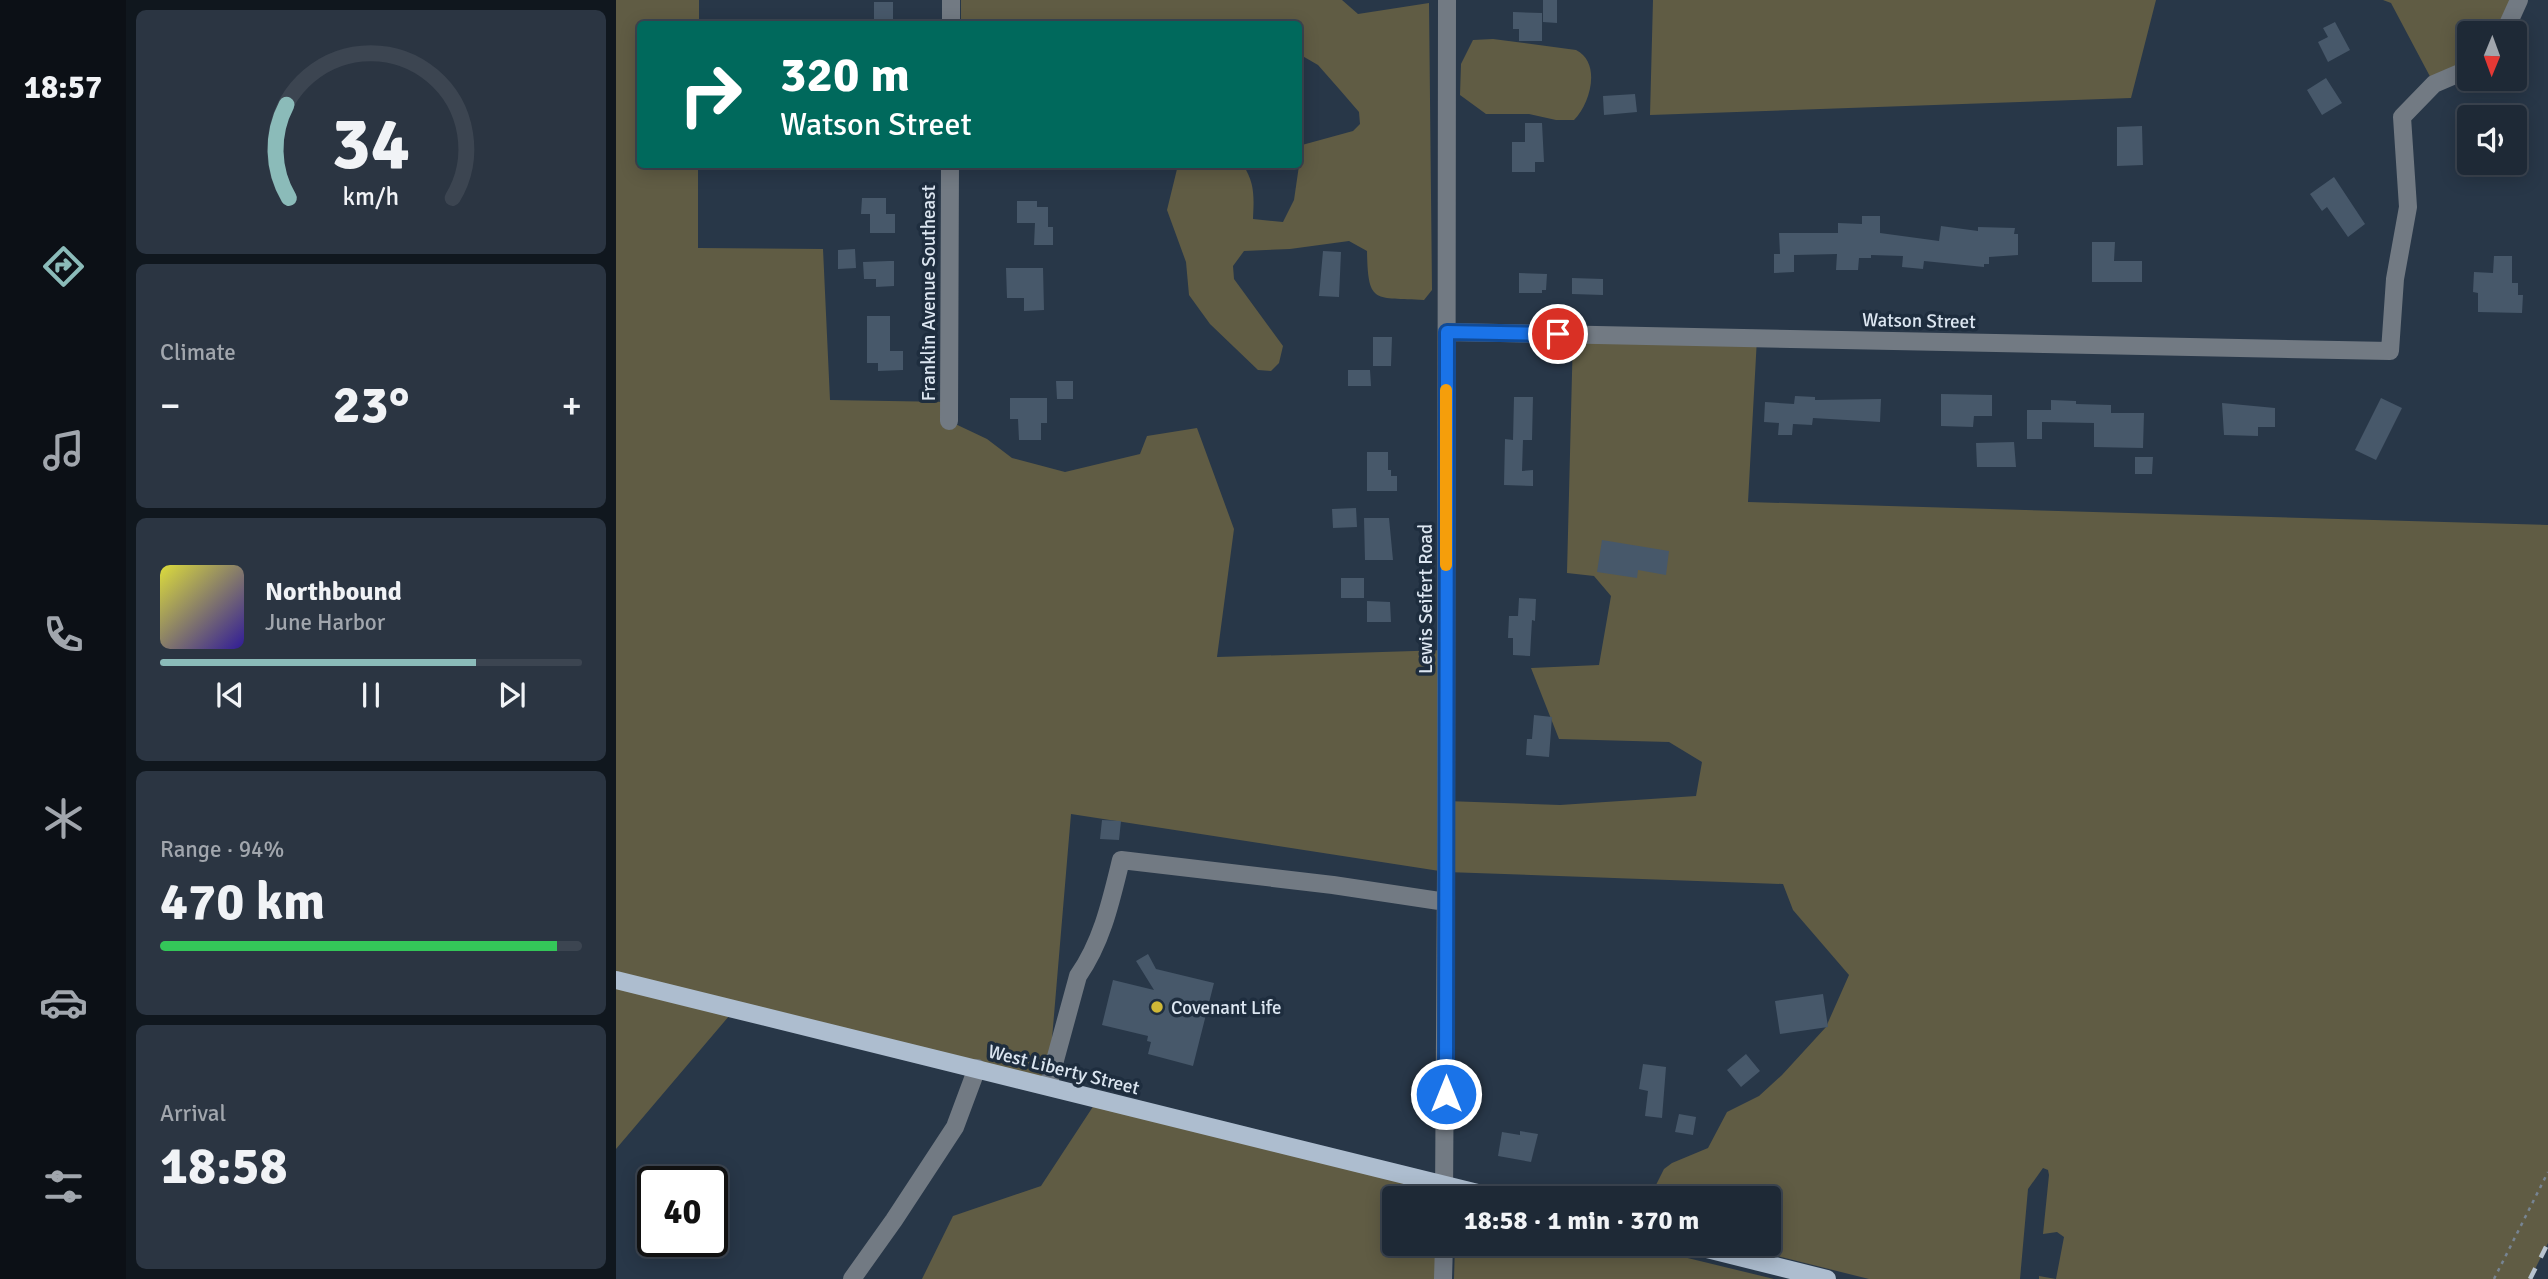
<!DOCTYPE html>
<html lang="en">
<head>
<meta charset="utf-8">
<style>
	:root { --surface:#1e2936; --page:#2b3542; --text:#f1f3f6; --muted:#a1a6ad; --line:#3c4551; --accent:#8bbbb9 }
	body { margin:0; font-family:Signika,sans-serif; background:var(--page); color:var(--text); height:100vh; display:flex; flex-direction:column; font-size:26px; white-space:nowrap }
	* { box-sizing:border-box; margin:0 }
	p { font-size:23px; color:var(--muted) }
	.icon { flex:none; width:38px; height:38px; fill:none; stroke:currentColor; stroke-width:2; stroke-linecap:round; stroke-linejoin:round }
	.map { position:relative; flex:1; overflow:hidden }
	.drawer { display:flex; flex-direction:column; gap:10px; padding:10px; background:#10171e; width:490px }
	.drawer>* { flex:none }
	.banner { position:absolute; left:21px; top:21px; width:665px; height:147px; border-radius:7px; box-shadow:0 4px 18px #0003,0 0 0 2px var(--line); background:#00695c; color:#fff; overflow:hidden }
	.needle { width:46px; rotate:181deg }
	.buttons { position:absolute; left:1841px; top:21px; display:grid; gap:14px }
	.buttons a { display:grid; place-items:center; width:70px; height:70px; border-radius:7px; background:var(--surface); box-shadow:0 4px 18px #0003,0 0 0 2px var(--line); font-size:35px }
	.speed { position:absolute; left:21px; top:1166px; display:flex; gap:14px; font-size:35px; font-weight:700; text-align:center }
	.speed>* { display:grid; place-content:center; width:91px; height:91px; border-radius:50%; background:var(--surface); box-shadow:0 4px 18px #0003,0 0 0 2px var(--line); line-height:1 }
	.speed .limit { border:4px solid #111; border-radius:10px; background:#fff; color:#111 }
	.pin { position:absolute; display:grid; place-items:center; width:60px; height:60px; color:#fff; margin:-30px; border:4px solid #fff; border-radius:50%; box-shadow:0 2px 7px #0007 }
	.me { position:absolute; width:77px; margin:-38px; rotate:0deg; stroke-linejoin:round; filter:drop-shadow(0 0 5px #0008) }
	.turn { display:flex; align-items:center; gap:24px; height:147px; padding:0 28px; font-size:32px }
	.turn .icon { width:91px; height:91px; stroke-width:2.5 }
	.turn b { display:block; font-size:49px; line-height:60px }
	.big { font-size:52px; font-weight:700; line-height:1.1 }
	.drawer .card { flex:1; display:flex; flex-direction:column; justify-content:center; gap:10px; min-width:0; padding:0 24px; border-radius:10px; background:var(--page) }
	.drawer .dial { align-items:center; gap:0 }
	.dial svg { height:182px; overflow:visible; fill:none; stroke:var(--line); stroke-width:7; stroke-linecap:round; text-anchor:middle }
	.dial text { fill:var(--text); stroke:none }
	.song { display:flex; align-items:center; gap:21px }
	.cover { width:84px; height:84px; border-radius:10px; background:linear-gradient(135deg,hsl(60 70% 55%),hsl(250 70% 35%)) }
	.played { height:7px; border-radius:4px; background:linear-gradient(90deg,var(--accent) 75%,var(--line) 75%) }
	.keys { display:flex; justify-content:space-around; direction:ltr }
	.heat { display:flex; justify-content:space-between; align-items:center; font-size:38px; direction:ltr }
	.charge { height:10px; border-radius:5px; background:linear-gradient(90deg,#34c759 94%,var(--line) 0) }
	.trip { position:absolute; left:766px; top:1186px; width:399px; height:70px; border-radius:7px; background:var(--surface); box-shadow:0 4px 18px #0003,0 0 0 2px var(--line); font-weight:700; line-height:70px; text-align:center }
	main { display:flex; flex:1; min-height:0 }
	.tabs { display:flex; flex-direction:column; width:126px; justify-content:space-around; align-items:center; background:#0c1016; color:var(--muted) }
	.tabs .icon { width:49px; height:49px }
	.tabs .on { color:var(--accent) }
	.tabs b { font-size:32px; color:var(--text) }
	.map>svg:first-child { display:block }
	.green { fill:#605c44 }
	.building { fill:#47586a }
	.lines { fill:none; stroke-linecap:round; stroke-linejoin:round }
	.path { stroke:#778492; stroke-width:2.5; stroke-dasharray:3.5 5; stroke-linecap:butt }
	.minor { stroke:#727a83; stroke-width:18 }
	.major { stroke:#adbdcf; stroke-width:18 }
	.rail { stroke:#b8c3cf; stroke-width:4.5; stroke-dasharray:12 12; stroke-linecap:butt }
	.route-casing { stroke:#114b97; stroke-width:18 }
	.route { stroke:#1a73e8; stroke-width:12 }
	.slow { stroke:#f59e0b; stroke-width:12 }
	.poi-dot { fill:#cfb837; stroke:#1e2d3e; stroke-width:2.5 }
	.labels { text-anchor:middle; stroke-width:7; stroke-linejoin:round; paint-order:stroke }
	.street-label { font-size:19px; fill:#dce6f1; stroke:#1e2d3e }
	.poi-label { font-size:19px; fill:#dce6f1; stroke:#1e2d3e; text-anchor:start }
</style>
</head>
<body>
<main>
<nav class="tabs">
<b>18:57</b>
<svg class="icon on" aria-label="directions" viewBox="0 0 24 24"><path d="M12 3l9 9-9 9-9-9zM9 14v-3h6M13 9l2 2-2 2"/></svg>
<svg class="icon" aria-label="music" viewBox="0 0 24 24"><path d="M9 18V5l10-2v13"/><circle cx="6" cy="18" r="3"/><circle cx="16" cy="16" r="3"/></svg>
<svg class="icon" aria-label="phone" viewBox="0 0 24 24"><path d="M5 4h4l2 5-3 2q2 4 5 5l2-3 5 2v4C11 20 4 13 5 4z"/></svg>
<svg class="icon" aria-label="climate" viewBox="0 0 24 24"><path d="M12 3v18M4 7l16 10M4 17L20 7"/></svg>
<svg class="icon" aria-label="car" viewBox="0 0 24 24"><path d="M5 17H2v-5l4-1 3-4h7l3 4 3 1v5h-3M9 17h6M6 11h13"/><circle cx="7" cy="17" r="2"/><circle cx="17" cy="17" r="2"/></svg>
<svg class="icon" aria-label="filters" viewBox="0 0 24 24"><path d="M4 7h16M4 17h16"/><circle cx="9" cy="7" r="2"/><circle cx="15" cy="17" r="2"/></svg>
</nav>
<section class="drawer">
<div class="card dial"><svg viewBox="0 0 100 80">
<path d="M14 69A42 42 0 1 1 86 69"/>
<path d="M14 69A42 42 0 0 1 13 28" stroke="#8bbbb9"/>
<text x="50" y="56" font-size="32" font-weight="700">34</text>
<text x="50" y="72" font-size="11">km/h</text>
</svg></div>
<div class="card"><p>Climate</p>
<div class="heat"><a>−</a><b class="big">23°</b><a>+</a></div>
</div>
<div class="card">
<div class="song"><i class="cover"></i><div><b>Northbound</b><p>June Harbor</p></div></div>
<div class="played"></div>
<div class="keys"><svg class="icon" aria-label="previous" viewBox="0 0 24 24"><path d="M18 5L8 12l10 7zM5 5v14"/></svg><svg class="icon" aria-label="pause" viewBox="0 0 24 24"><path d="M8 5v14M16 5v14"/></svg><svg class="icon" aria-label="next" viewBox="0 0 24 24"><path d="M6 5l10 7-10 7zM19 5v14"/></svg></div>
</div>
<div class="card"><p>Range · 94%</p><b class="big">470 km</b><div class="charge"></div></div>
<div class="card"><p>Arrival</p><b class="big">18:58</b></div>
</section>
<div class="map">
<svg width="1932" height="1279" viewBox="0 0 1932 1279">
	<rect width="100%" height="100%" fill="#283748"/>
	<path class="green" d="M0 0H83V24H24V164L82 165V248L207 249 214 400 333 402V421L371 439 396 458 449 472 524 454 531 436 581 428 618 529 601 657 830 650V801L944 805 1080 796 1086 762 1053 742 943 739 915 668 983 665 995 596 978 576 951 573 957 334 1141 338 1132 502 1932 525V1243L1914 1279H1423V1276L1440 1279 1448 1237 1441 1232 1427 1234 1433 1175 1432 1170 1427 1168 1412 1189 1404 1279H1253L1113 1244H1153V1199H1024L1036 1193 1048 1169 1056 1163 1092 1148 1111 1112 1143 1096 1166 1075 1210 1027 1233 975 1177 910 1167 884 830 872 455 814 432 1086 119 1009 0 1149Z
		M345 0H726L742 14 813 3 816 290 808 300C758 297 752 305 751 251L733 241 674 249 628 251 617 266 618 279 667 346 663 363 655 371 642 370 594 324 573 295 570 262 551 210 562 165H627C639 183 638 197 637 219L667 222 678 200 686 145 737 131 744 124 743 112 724 90 702 65 683 54 682 24H345Z
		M1037 0H1540L1515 98 1034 115Z
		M1767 0H1903L1888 33H1853V69L1818 84 1775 3Z
		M877 39 960 50C986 63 974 104 958 120H940L913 114H870L844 95 845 64 857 40Z
		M482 1099 828 1184V1199H779V1244H828L827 1279H306L337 1216 425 1186Z
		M839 1244H1014L1158 1279H838Z"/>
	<path class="building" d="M927 0H941V23L927 22Z
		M258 2H277V24H258Z
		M897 12 926 13V41H903V29H897Z
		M1719 22 1734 50 1712 62 1702 42 1712 37 1707 28Z
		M1710 78 1726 103 1706 115 1691 90Z
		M1019 94 1021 112 988 115 987 96Z
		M909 123H926L928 162H919V172H896V142H909Z
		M1526 126 1527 165 1501 166V127Z
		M1718 177 1749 224 1732 237 1711 207 1706 211 1694 194Z
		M246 198H270V214H279V233H254V214H245Z
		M401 201H421V207H432V227H437V245H418L419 223H401Z
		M1246 216H1264V233L1323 241 1325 226 1362 231V227L1399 228 1398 234H1402V255L1373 257V264H1368V267L1308 261 1307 269 1286 267 1287 256 1255 255V258H1243L1242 270H1220L1221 254 1178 255V272L1158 273V254H1164L1163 233H1222V223L1246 224Z
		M1476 242H1499L1498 261H1526V282H1476Z
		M239 249 240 268 222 269V250Z
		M707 251 725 252 723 297 703 296Z
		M1878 256H1896V283H1902V295H1907L1906 313 1862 312V293L1857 292 1858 272 1877 273Z
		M273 261H278V286L260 287V279H248L247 262Z
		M390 268H427L428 310 408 311V298H391Z
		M903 273 931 274 930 290H926V293H903Z
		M956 278 987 279V295L956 294Z
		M251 316H274V351H287V370L262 371V363H251Z
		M757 337H776L775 366H757Z
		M732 370H754L755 386H732Z
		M440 381H457V399H441Z
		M1325 394 1376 395V416H1358L1357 427 1325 426Z
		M1179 396 1199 397V400L1265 399 1264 422 1197 418 1196 425 1177 424 1176 435H1162L1163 423 1148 422 1149 402 1178 404Z
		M898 397H917L916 440H907L906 471 917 470V486L888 485 889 439 897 440Z
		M394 398H431V423H425V440H403L402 419H394Z
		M1765 398 1786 408 1760 460 1739 450Z
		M1435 400 1460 401V404L1495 405V413H1528L1527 448 1478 447V423L1426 422V439H1411V410H1435Z
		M1606 403 1659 408V427H1642V436L1608 435Z
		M1398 442 1400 467H1361L1360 443Z
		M751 452H772V470H775V476H781V491H751Z
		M1519 457H1537L1536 474H1519Z
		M740 508 741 527 717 528 716 509Z
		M748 518H773L777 560H749Z
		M986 540 1053 551 1050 575 1022 570 1021 578 981 572Z
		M725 578H748V598H725Z
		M903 598 920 599 919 621 916 620 914 656 897 655V638H892L893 616H902Z
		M751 601 774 602 775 622H751Z
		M918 715 936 717 933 757 910 755 911 739H916Z
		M486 820 505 821 503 840 484 839Z
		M532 954 540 969 598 983 577 1066 532 1054 535 1042 531 1041 532 1036 486 1025 497 980 538 990 520 961Z
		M1207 994 1212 1027 1164 1034 1159 1001Z
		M1130 1054 1144 1071 1125 1087 1111 1070Z
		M1027 1064 1050 1067 1046 1118 1029 1116 1032 1091 1023 1089Z
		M1063 1114 1080 1117 1077 1135 1059 1132Z
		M904 1131 922 1134 915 1162 882 1156 886 1132 904 1135Z"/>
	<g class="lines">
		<path class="path" d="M1878 1279 1932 1172"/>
		<path class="minor" d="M335 24V0
			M1888 33 1903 0
			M831 332 1774 351 1779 279 1792 207 1786 117 1818 84 1853 69
			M333 421 334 164
			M432 1086 462 976C486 942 495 901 505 860L717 885 830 902
			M828 1199 830 872 831 0
			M236 1279 278 1220 339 1127 361 1068
			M827 1279 828 1244"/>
		<path class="major" d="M0 980 886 1199
			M1071 1244 1211 1279"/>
		<path class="rail" d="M1914 1279 1932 1243"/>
	</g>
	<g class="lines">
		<g class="route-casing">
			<path id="route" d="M830 1094 831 332 942 334"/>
		</g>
		<use href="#route" class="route"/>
		<path class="slow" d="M830 565V390"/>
	</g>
	<circle class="poi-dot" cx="541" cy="1007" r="7"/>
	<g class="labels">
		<g class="street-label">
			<text transform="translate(312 293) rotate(-90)" y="7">Franklin Avenue Southeast</text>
			<text transform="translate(1303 320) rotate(1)" y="7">Watson Street</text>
			<text transform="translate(809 599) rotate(-90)" y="7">Lewis Seifert Road</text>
			<text transform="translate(448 1069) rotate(14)" y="7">West Liberty Street</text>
		</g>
		<g class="poi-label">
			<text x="555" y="1014">Covenant Life</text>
		</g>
	</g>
</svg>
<div class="buttons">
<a><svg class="needle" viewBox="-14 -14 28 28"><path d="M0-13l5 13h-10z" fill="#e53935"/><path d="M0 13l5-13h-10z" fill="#a1a6ad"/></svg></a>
<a><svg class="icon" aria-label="sound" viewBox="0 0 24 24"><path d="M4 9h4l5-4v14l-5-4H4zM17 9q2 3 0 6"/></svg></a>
</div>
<div class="speed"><div class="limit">40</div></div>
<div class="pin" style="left:942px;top:334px;background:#d93025"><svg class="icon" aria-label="arrive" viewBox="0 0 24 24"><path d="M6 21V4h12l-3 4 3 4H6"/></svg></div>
<svg class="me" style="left:830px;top:1094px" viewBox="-20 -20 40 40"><circle r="17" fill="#1a73e8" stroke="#fff" stroke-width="3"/><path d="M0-11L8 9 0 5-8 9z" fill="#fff"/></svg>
<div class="trip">18:58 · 1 min · 370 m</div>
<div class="banner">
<div class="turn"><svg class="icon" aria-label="right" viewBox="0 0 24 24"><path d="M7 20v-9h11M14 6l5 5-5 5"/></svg><div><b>320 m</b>Watson Street</div></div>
</div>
</div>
</main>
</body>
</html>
